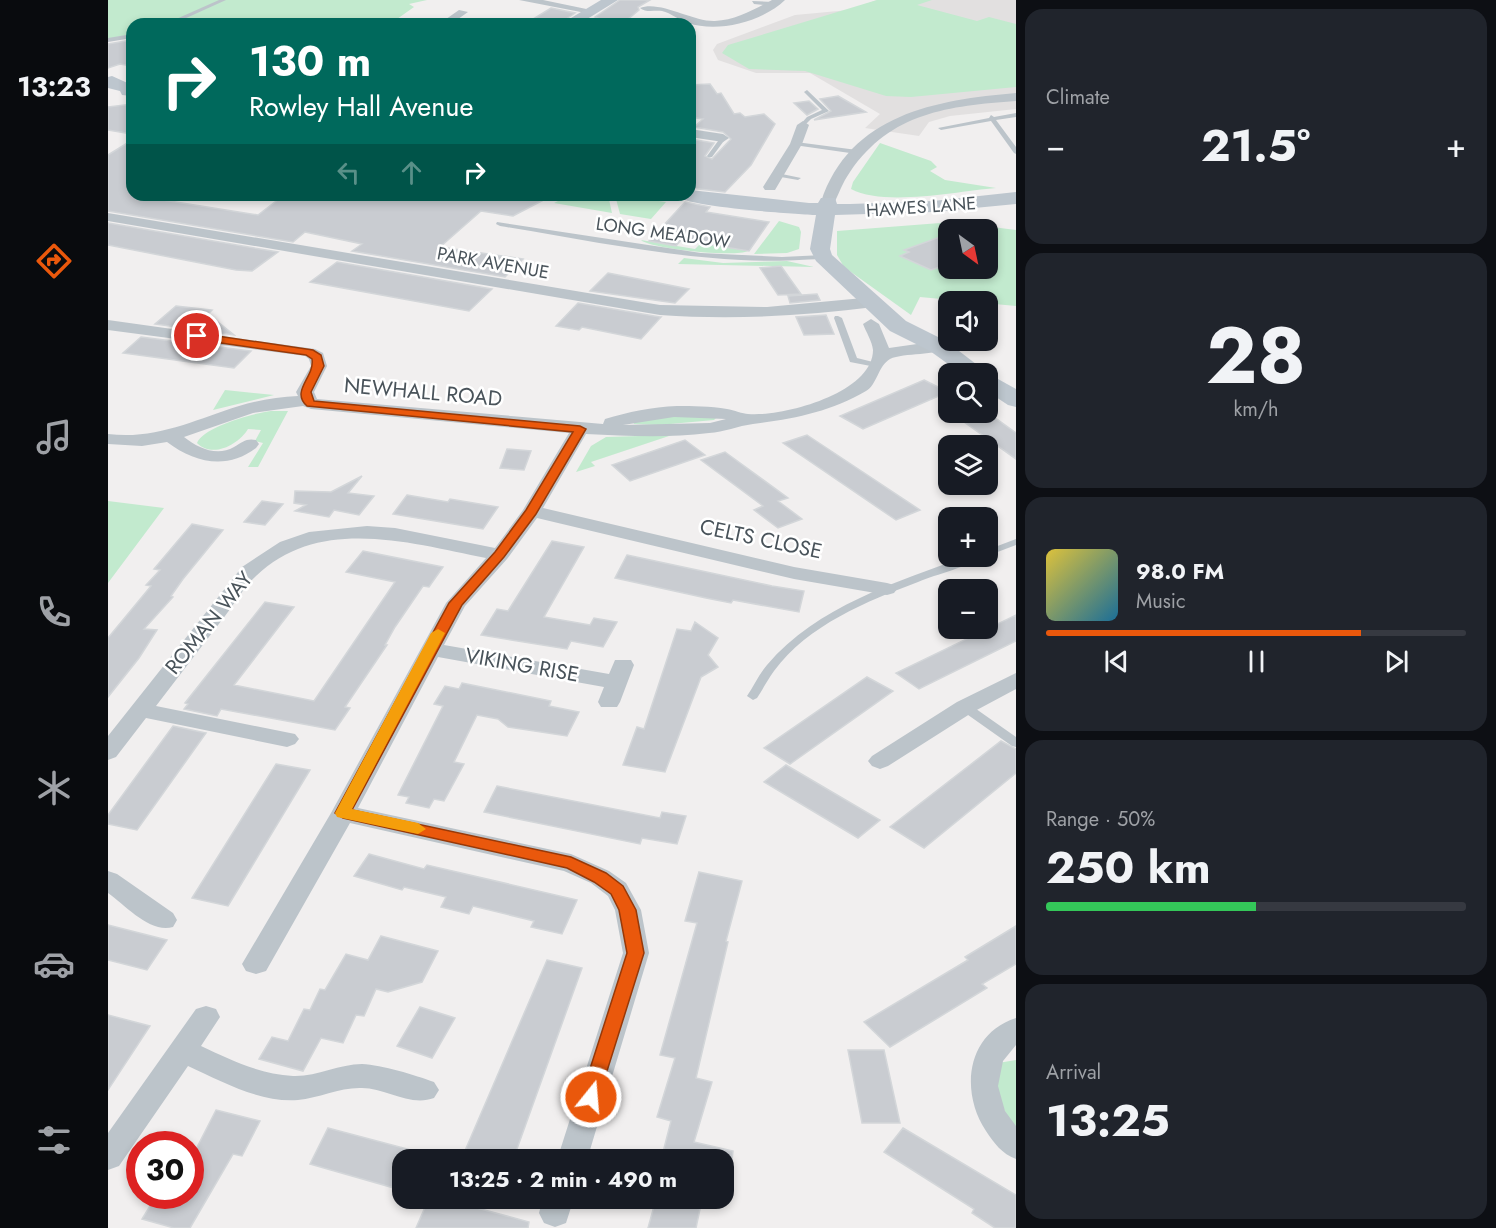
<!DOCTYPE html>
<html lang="en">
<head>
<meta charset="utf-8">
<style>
	:root { --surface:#171b24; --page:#20242c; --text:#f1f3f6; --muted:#9ea1a6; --line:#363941; --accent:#ea580c }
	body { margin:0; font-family:Jost,sans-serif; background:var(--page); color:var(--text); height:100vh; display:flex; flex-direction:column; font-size:22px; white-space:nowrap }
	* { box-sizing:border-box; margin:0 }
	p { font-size:20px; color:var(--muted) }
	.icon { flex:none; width:33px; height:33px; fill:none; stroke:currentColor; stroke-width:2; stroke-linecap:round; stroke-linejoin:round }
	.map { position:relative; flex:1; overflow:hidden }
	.drawer { display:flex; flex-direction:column; gap:9px; padding:9px; background:#0d0f14; width:480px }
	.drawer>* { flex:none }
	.hud { position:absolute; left:18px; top:18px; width:570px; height:183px; border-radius:18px; box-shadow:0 3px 9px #0003; background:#00695c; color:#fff; overflow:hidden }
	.needle { width:39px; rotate:147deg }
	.controls { position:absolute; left:830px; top:219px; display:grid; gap:12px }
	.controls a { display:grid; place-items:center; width:60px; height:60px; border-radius:12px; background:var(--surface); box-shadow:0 3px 9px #0003; font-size:30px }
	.speed { position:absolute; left:18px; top:1131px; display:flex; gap:12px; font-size:30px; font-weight:700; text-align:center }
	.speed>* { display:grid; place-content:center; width:78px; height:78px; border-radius:50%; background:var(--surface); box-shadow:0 3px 9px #0003; line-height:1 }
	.speed .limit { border:9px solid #d22; background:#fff; color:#111 }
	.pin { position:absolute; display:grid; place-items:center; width:51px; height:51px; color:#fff; margin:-26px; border:3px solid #fff; border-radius:50%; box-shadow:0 2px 6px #0007 }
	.me { position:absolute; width:66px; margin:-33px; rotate:17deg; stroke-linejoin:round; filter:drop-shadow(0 0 4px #0008) }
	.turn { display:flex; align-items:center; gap:21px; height:126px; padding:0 24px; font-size:27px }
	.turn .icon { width:78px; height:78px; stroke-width:2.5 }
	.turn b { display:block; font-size:42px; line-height:51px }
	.lanes { display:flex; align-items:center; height:57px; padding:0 24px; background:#0003; justify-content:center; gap:30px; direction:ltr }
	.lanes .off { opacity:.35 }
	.big { font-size:45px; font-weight:700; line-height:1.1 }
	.drawer .card { flex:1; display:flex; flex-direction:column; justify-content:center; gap:9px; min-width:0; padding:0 21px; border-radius:18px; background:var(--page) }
	.drawer .dial { align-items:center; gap:0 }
	.dial b { font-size:78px; line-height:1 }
	.song { display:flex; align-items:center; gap:18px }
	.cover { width:72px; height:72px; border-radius:9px; background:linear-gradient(135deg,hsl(50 70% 55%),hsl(200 70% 35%)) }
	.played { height:6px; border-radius:3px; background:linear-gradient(90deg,var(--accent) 75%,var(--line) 75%) }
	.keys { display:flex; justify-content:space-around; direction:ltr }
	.heat { display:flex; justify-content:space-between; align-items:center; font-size:33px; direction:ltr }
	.charge { height:9px; border-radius:4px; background:linear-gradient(90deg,#34c759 50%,var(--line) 0) }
	.trip { position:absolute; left:284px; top:1149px; width:342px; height:60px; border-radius:18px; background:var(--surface); box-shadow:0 3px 9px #0003; font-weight:700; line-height:60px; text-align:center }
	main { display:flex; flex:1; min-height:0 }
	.dock { display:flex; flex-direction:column; width:108px; justify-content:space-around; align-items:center; background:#090b0e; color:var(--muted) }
	.dock .icon { width:42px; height:42px }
	.dock .active { color:var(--accent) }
	.dock b { font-size:27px; color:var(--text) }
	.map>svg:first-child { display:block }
	.education { fill:#e2e0e0 }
	.green { fill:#c2eace; fill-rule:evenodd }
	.building { fill:#c9ccd1; stroke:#d3d6d9; stroke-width:1.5 }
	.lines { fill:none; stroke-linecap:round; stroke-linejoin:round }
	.lane { fill:#bcc4ca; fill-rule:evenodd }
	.street { fill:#bcc4ca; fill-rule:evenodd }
	.secondary { fill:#bdc6ce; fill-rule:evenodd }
	.route { fill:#ea580c; stroke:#983908; stroke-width:1.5 }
	.slow { fill:#f59e0b }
	.labels { text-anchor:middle; stroke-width:5; stroke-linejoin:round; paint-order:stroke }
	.far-street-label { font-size:18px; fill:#49535a; stroke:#fff }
	.street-label { font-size:21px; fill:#49535a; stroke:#fff }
</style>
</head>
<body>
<main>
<nav class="dock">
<b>13:23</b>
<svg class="icon active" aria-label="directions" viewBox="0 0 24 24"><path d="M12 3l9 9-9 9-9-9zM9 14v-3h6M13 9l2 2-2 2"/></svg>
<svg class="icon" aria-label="music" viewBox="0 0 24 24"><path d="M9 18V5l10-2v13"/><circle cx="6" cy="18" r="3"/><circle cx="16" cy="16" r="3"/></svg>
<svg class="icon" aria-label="phone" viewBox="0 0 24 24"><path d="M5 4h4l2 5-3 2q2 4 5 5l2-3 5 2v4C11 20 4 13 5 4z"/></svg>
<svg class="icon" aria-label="climate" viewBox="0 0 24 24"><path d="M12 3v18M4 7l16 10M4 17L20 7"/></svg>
<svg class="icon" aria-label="car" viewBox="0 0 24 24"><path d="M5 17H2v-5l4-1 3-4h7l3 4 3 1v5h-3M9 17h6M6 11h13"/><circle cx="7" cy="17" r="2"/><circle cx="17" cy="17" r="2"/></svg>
<svg class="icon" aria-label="filters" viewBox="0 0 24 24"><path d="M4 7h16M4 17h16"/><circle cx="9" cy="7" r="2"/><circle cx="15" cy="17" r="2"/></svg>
</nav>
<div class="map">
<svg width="908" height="1228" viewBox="0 0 908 1228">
	<rect width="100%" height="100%" fill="#f1efef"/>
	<path class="education" d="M769 0H908V109L842 116 821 122 811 136 757 128 772 114 702 73H648L610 60 605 50 609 44 687 15 741 10Z"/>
	<path class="green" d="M0 0H319L301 4 306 7 282 24H24V34L0 39Z
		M769 0H824L809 5 869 21 881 17 908 24V87L803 97 778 96 697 71 641 69 614 53 620 45Z
		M772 143 823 161 829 167 822 171 837 180 888 188C850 191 777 207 743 189L745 182Z
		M462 195H500L504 213 446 203Z
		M507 195 558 202 543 219 512 214Z
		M671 221 691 227 693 232 691 249 679 253 646 254Z
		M845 222 908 230V306L812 297 803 315 736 267 729 255V231ZM840 230H879V268H840Z
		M533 240 587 249 593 243 640 251C626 258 540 248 533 240Z
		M576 258 615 263 679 261 706 267 570 264Z
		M117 390 166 395 105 410Z
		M163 411H180L150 467H140L155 443 147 441 153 430 140 429C131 444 105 459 89 443 95 427 146 413 163 411Z
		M560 417H609L606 420 551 425 526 424 525 421Z
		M564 435 483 462 487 466 468 472 483 446 498 437Z
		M0 501 56 508 0 583Z
		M908 1060V1131L890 1099V1063Z"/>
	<path class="building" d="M512 0H542L530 7 531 10 514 24H492L494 20 487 17Z
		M443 8 467 13 451 24H417Z
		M24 40V66L12 64 0 68V44Z
		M602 84 609 94 613 93 626 114 632 113 637 117 656 114 667 124 643 165 617 192 582 188V139L606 143 597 156 604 159 623 139 615 132 586 127 595 119 582 117V85Z
		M730 96 758 112 706 120 723 111 712 99Z
		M701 101 710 109 699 115 686 103Z
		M24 104V134L0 130V107Z
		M24 140V195L150 215 176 195H445L405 216 373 211 332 247 415 259 397 277 244 251 254 244 197 232 185 242 0 211V155Z
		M577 202 602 207 598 212 661 222 641 251 573 240 568 246 541 241Z
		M0 223 170 252 144 271 128 270 0 245Z
		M840 234V264L823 270 792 256 801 252 796 250Z
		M229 262 384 289 361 311 202 282Z
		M673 266 680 276 693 294 670 295 652 268Z
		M500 273 581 289 567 303 482 291Z
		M709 294 712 300 682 303 680 296Z
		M470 303 552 317H553L533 339 474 327 471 330 448 326Z
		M68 306 104 310 100 314 126 335 47 324Z
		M718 315 726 334 696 335 688 317Z
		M33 337 143 351 126 368 15 353Z
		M816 380 840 392 755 429 732 416Z
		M842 412H879L908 433V459Z
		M699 435 812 510 788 520 675 443Z
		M577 440 597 455 522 481 504 465Z
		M399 449 423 451 416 470 392 468Z
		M617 452 680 498 670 501 694 519 670 528 646 510 655 506 593 460Z
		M254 476 240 493 266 496 251 515 226 510 221 517 187 511 198 505 186 503 187 491 223 492Z
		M299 495 340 502 342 499 390 507 375 529 285 514Z
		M154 501 175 504 157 525 136 522Z
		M84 524 115 530 75 579 63 596 65 597 36 629 49 630 31 658 0 697V638L43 586 38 585 52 570 46 569Z
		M444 541 476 547 436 617 482 625 486 618 509 622 495 647 463 641 459 649 373 635 389 609 400 611Z
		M255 551 335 567 321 587 315 586 287 627 277 645H279L237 707 242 708 227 730 113 709 109 716 76 709 80 704 77 703 157 602 186 607 126 685 206 701 287 582 238 572Z
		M519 555 664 586 696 591 691 612 625 600 623 603 598 598 507 578Z
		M908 615V641L811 689 788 673Z
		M587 622 610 638 600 655 610 667 593 677 557 772 515 765 529 727 536 729 569 629 583 631Z
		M759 677 785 691 682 764 656 748Z
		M354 683 443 701 441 706 471 712 459 736 400 727 390 719 369 715 346 762 356 764 336 801 326 799 321 808 298 803 301 797 290 795 335 706 326 704 337 686 351 689Z
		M65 726 98 733 29 830 0 824V815Z
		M893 741 908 749V773L816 848 782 827Z
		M168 764 202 770 120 906 84 898Z
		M678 765 772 820 750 838 656 782Z
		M389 786 552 818 554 812 578 816 569 844 534 838 532 844 376 812Z
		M261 854 316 869 319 865 469 900 454 934 423 927 426 921 365 906 361 914 333 907 338 897 296 887 294 890 246 876Z
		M591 872 634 881 618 941 620 942 588 1078 604 1082 586 1142 625 1151 624 1160H553L563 1121 549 1117 567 1058 552 1055 589 923 577 921Z
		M0 925 59 940 39 970 0 960Z
		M908 926V964L874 984 879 988 782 1047 756 1022 860 960 857 957Z
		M273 936 330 951 314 982 280 992 268 989 256 1016 248 1015 235 1043 213 1038 195 1071 151 1059 164 1037 180 1041 196 1009 202 1010 212 989 217 990 238 954 260 960Z
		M439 960 474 968 405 1160H353Z
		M312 1007 347 1018 324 1058 289 1046Z
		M0 1015 42 1026 0 1090Z
		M740 1050H776L792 1123H754Z
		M108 1110 152 1121 134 1156 125 1154 82 1228H66L34 1219 48 1196H82V1161Z
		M220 1128 303 1150 299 1160H294V1170L286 1188 202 1164Z
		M795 1128 908 1195V1228H887L864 1213 866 1209 776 1152Z
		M321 1198H360L358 1205 421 1222 420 1228H308Z
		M548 1199 592 1209 588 1228H540Z"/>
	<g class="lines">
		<path class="lane" d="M111 0H118L65 24H57Z
			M644 1 665 2 668 4 665 6 646 4Z
			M470 17 489 19 492 21 489 23 468 20Z
			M24 34V38L0 42V38Z
			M699 90 721 111 703 119 695 127 692 125 699 117 714 110 696 92Z
			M908 113V117L888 120 908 147V154L906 153 883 121 833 130 830 128 881 118 883 115 886 117Z
			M613 137 618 138 604 157H600L599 156Z
			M688 142 749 150 752 152 749 154 686 145 685 144Z
			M669 173 693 178 690 180 667 176V174Z
			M389 222 593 253 674 257 715 255 719 257 715 259C687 260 660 262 633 260 552 256 472 239 392 226L388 224Z
			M727 316H730L734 318 749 358 773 364V368L742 362 726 318Z
			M908 539V545L879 556V550Z
			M859 556H875C860 567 829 574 810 582 759 601 700 625 666 671 660 679 655 689 649 698L645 700 639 696C646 686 651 674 659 665 709 606 789 582 859 556Z
			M857 703 861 704 908 737V747L904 746 853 710 851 707Z"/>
		<path class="street" d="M411 0H435L488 11 483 14Z
			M664 0H677C654 22 610 33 580 23 571 20 563 13 554 11 546 10 538 13 532 8 552 0 585 22 607 21 628 20 647 9 664 0Z
			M351 10 360 12 343 24H331Z
			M908 93V101C841 106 783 112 742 172 734 183 731 194 725 205L720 206 713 202C742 114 828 100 908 93Z
			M695 121 701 125 694 144 667 190H657L655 187 682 144 689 125Z
			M582 129 615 134 621 138 615 142 582 137Z
			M0 213 552 305 659 307 766 297 774 302 766 307C695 316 624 320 552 315L0 221Z
			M763 319 771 324 781 348 830 341 838 346C830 357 796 352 782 359 770 366 769 385 758 391 722 412 685 419 645 424 630 426 616 432 601 433 560 438 519 436 478 434L435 508 686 567 779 583 786 585 789 589 786 593 779 595 686 579 429 518 399 559 357 606 336 645 501 674 507 660H523L526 665 512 702 509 707H493L490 702 496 687 330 657 250 808 463 854 501 871 518 883 533 910 541 953 479 1160H449L515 953 507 910 500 896 483 883 456 871 242 823 158 971 148 974 138 971 134 964 223 813 338 603 378 558C303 543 211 515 148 576 136 587 127 603 117 616 94 646 71 676 48 706L187 734 191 739 187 744 179 747 38 718 8 757 0 760V736L134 567 172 542 201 532 259 526 287 528 387 548 415 510 461 433 203 409 195 406 145 413 76 437C90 448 109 457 126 447 135 442 138 438 148 440L151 444 148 448C119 470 87 463 59 442L34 446 0 444V434C48 440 86 420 131 406 150 400 170 397 190 396L188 392 203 366 201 359 197 356 0 330V320L207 349 215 353 219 366 206 392 209 399 495 424 497 419C520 412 544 407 569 406 585 406 602 406 619 409 626 410 635 414 640 414 675 417 765 393 765 350 764 341 758 332 755 324ZM566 417 618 419 602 423 515 425Z
			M908 673V689L865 712 780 766 772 769 764 766 760 761 764 756 849 702Z
			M0 871 9 874 65 913 69 920 65 927C43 934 18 906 0 893Z
			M98 1006 108 1009 112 1017 93 1046C123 1060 151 1074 185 1076 208 1077 231 1064 254 1064 274 1065 307 1075 326 1082L331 1090 326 1098C302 1107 278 1088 254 1088 233 1087 211 1098 190 1100 152 1103 113 1081 80 1066L11 1166 0 1170V1133L88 1009Z
			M908 1018V1045L895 1061 890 1086 897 1111 908 1126V1159C894 1154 886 1143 878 1131 852 1092 858 1034 908 1018Z
			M435 1198H466L458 1223 447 1227 436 1223 431 1213Z"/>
		<path class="secondary" d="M493 0H510L471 24H453Z
			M4 76 24 85V96L14 95 12 91 0 88V77Z
			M582 190 701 203H710L713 198H727L729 204H742L825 201 908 192V204L825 212 727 215 722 249 724 255 798 321 838 341 881 374 908 389V407L900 405 879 391V374H854L822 351 782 331 708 261 702 249 708 215C688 214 575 207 567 195H582Z"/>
	</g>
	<path class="route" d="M89 333 205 350 213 355 216 366 203 392 206 401 472 426 478 429 428 514 396 557 354 605 244 810 463 857 498 873 515 886 528 910 536 953 489 1103 483 1105 476 1103 473 1097 519 953 511 910 503 894 486 882 459 868 235 818 227 813 341 603 387 552 418 510 465 432 199 406C182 391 207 377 204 359L198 355 85 339 84 336Z"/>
	<path class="slow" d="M330 629 337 633 244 809 310 823 318 829 310 834 229 817 227 813 323 633Z"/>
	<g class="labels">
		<g class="far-street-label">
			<text transform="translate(813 207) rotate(-4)" y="6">HAWES LANE</text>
			<text transform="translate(555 233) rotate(8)" y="6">LONG MEADOW</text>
			<text transform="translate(385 263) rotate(10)" y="6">PARK AVENUE</text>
		</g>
		<g class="street-label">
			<text transform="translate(315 392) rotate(5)" y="7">NEWHALL ROAD</text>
			<text transform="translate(653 539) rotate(12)" y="7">CELTS CLOSE</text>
			<text transform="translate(101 623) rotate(-51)" y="7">ROMAN WAY</text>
			<text transform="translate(414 665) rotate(10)" y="7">VIKING RISE</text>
		</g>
	</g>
</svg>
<div class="controls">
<a><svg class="needle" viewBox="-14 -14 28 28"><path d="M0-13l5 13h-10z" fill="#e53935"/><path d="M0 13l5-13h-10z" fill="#9ea1a6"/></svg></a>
<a><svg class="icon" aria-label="sound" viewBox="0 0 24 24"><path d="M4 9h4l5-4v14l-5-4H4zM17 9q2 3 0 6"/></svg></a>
<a><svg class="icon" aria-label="search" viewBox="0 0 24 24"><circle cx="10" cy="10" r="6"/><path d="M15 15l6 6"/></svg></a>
<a><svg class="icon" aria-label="layers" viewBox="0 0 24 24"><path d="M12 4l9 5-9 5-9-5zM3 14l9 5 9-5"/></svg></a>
<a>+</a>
<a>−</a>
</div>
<div class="speed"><div class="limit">30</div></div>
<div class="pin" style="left:89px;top:336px;background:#d93025"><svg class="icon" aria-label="arrive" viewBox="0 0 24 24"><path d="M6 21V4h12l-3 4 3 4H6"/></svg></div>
<svg class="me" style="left:483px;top:1097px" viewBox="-20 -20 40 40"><circle r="17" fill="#ea580c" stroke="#fff" stroke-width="3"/><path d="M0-11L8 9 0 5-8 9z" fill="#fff"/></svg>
<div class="trip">13:25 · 2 min · 490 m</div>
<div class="hud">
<div class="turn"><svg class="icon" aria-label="right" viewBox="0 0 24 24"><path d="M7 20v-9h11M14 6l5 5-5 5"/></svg><div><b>130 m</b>Rowley Hall Avenue</div></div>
<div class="lanes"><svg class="icon off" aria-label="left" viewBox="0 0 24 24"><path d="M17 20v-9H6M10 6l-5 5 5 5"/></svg><svg class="icon off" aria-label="ahead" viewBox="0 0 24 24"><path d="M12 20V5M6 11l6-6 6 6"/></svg><svg class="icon" aria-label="right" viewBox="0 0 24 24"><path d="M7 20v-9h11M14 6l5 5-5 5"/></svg></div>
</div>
</div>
<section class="drawer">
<div class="card"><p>Climate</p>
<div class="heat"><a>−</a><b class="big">21.5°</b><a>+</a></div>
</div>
<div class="card dial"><b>28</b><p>km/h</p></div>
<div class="card">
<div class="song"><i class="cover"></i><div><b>98.0 FM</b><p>Music</p></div></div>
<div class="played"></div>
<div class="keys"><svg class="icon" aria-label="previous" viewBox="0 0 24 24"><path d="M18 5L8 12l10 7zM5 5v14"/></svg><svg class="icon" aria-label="pause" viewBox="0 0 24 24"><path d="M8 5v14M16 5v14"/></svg><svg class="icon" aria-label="next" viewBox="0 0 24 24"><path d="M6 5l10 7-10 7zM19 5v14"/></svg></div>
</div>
<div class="card"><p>Range · 50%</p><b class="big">250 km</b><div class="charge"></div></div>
<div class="card"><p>Arrival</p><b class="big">13:25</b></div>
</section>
</main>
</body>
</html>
